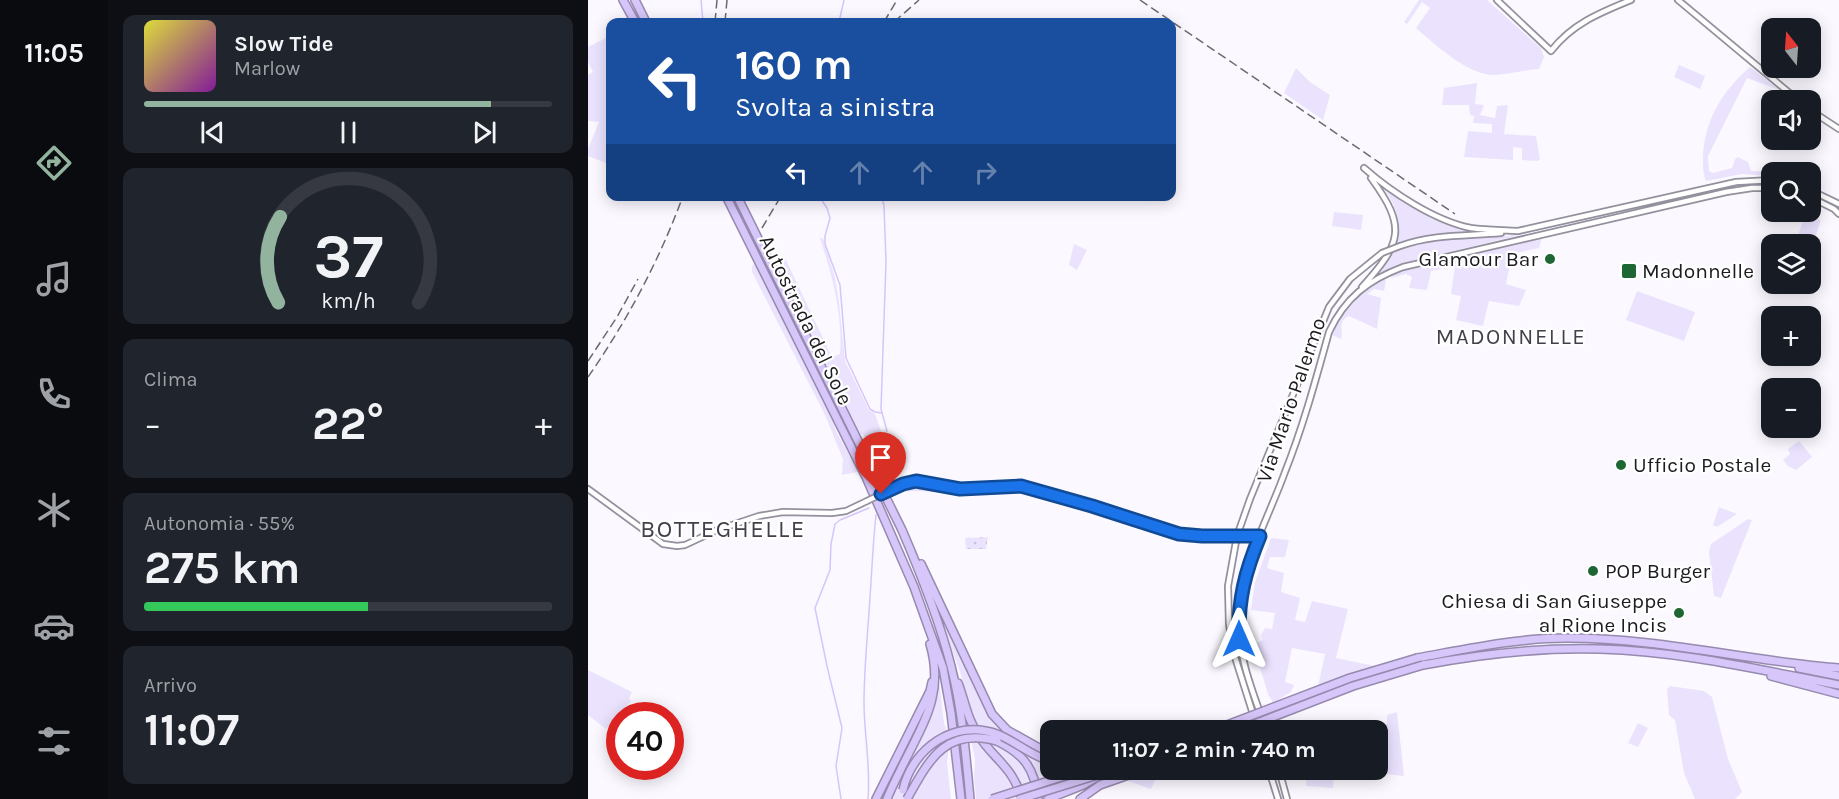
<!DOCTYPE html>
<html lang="it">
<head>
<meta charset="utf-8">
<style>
	:root { --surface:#171b24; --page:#20242c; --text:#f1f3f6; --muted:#9ea1a6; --line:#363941; --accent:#92b49f }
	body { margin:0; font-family:Karla,sans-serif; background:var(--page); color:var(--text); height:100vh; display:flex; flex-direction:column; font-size:22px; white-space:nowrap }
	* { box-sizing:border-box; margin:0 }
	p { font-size:20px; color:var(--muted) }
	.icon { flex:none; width:33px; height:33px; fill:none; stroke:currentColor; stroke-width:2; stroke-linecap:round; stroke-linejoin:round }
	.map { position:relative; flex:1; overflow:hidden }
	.drawer { display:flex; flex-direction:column; gap:15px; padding:15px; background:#0d0f14; width:480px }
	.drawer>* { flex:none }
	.hud { position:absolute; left:18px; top:18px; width:570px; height:183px; border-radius:12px; box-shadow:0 3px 15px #0003; background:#1a4fa0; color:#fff; overflow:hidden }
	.needle { width:39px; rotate:343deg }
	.controls { position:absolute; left:1173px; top:18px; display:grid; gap:12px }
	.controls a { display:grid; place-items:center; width:60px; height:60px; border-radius:12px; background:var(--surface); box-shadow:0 3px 15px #0003; font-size:30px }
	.speed { position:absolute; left:18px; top:702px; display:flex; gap:12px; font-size:30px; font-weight:700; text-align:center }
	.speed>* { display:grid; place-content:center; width:78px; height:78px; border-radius:50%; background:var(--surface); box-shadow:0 3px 15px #0003; line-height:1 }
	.speed .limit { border:9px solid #d22; background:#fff; color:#111 }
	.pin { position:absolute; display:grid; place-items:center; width:51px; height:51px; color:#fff; margin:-62px -26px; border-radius:50% 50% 50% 0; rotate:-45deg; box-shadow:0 0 6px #0007 }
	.pin .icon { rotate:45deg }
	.me { position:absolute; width:66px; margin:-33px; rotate:0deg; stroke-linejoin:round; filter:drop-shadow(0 0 4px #0008) }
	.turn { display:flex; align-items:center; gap:21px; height:126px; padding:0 30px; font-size:27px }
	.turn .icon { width:78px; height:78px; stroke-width:2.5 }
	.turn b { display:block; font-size:42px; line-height:51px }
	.lanes { display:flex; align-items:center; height:57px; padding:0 30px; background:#0003; justify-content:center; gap:30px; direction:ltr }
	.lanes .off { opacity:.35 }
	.big { font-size:45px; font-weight:700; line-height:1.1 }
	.drawer .card { flex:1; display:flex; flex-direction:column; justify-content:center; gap:9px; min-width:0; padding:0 21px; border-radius:12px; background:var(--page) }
	.drawer .dial { align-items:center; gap:0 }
	.dial svg { height:156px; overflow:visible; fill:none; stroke:var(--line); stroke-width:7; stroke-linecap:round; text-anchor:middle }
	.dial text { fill:var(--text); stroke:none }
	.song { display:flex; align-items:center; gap:18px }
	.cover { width:72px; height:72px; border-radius:9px; background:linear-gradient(135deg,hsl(60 70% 55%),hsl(290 70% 35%)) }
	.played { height:6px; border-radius:3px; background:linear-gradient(90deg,var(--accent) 85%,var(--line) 85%) }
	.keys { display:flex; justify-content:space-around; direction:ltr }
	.heat { display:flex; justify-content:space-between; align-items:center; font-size:33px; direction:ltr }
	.charge { height:9px; border-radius:4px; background:linear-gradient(90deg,#34c759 55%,var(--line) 0) }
	.trip { position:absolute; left:452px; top:720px; width:348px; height:60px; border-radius:12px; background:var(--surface); box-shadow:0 3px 15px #0003; font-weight:700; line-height:60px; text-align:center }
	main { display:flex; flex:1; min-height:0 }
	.menu { display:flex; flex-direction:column; width:108px; justify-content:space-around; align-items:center; background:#090b0e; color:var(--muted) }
	.menu .icon { width:42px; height:42px }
	.menu .selected { color:var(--accent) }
	.menu b { font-size:27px; color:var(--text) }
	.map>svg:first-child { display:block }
	.green { fill:#ebe3fe }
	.garden { fill:url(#garden-dots) }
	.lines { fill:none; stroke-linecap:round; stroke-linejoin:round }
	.stream { stroke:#d7c4fd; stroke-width:1.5 }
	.minor-casing { stroke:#94909d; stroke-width:8 }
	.highway-casing { stroke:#968aae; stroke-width:10 }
	.minor { stroke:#fff; stroke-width:4.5 }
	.highway { stroke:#d7c6fa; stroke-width:7 }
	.rail { stroke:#6c6a70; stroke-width:1.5; stroke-dasharray:9 4.5; stroke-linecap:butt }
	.minor-bridge-casing { stroke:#94909d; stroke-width:8; stroke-linecap:butt }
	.highway-bridge-casing { stroke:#968aae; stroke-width:10; stroke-linecap:butt }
	.minor-bridge { stroke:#fff; stroke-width:4.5 }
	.highway-bridge { stroke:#d7c6fa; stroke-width:7 }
	.route-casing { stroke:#114b97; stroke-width:15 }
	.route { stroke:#1a73e8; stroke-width:10 }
	.poi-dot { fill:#1e6734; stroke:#fff; stroke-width:2 }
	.labels { text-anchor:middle; stroke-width:4.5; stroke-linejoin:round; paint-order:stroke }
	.poi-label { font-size:21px; fill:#1c1b20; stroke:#fff; text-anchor:start }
	.street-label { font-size:21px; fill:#1c1b20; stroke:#fff }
	.neighbourhood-label { font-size:22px; letter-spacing:1.5px; fill:#43404b; stroke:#fff }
	.quarter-label { font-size:24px; letter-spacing:1.5px; fill:#43404b; stroke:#fff }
</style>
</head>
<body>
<main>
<nav class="menu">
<b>11:05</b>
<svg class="icon selected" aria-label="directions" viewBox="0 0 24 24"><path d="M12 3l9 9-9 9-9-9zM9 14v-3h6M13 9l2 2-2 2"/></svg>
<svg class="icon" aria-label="music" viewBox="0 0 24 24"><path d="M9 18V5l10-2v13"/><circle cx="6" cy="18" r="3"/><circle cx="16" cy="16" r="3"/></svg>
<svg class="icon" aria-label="phone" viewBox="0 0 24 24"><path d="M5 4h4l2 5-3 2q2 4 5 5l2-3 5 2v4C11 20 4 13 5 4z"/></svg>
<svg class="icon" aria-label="climate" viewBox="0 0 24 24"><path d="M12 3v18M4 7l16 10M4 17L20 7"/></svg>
<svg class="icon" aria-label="car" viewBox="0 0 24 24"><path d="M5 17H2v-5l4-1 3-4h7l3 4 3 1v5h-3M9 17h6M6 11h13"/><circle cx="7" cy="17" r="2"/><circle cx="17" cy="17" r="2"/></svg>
<svg class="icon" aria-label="filters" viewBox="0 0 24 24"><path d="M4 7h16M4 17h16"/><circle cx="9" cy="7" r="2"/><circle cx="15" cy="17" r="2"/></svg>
</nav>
<section class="drawer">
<div class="card">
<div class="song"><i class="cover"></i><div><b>Slow Tide</b><p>Marlow</p></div></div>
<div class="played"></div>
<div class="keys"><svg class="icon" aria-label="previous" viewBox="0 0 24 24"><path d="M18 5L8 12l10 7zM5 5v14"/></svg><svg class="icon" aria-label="pause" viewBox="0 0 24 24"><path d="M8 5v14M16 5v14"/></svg><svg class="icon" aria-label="next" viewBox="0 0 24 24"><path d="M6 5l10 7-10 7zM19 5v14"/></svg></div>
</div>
<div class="card dial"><svg viewBox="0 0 100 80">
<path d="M14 69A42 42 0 1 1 86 69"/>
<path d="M14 69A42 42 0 0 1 15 25" stroke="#92b49f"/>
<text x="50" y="56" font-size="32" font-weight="700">37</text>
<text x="50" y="72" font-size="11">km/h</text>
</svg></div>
<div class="card"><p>Clima</p>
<div class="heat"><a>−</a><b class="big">22°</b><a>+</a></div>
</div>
<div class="card"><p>Autonomia · 55%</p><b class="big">275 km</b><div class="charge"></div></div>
<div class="card"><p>Arrivo</p><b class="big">11:07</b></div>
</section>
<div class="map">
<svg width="1251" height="799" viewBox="0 0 1251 799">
	<defs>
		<pattern id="garden-dots" width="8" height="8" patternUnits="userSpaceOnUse" patternTransform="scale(1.5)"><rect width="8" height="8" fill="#ebe3fe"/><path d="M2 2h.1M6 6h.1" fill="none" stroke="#c9c2d9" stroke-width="1.8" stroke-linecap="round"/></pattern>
	</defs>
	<rect width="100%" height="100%" fill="#fbf9ff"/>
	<path class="green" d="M831 0H899L953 48 956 57 951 69C935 70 919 75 903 75 878 73 846 44 828 28L842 8 834 2 819 24 816 22Z
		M22 36V155L18 163 0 156V149L11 122 0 121V75L5 72 0 62V47Z
		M1091 65 1117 76 1112 89 1086 77Z
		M1162 67 1191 90 1159 78 1120 156 1121 171 1125 173 1144 168 1147 159 1150 157 1160 162 1163 171 1187 172H1184L1183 176 1154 174 1118 181C1115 174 1115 166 1115 158 1116 121 1134 91 1162 67Z
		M708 68 722 82 742 95 735 120 696 93Z
		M889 83 887 104 896 105 892 115 907 118 909 106 920 105 916 134 948 136 952 159 950 161 934 160V148L925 147V160L876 157 880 131 904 133V124L885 123 886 116 882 115 881 105H854L856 88Z
		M796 189 844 219 881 232 844 234 809 243C812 222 809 206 796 189Z
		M746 212 775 215 773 230 744 226Z
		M1217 215 1233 220 1223 250 1222 244H1207Z
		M944 232 815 263 789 274 805 252 827 244 851 240 919 236Z
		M232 238H235L247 278 251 302 257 361 281 410 287 414 294 434 278 441 275 434 271 436 261 416 254 395 243 375 185 255 197 258 244 357 252 354C255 315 244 275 232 238Z
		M954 238 951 248 924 254 918 284 938 290 931 306 901 301 895 326 868 320 873 296 863 294 867 266 843 271 839 290 821 288 824 277 818 274 803 278V276L818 270Z
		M486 244 499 250 489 270 481 265Z
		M168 262 243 416 248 431 270 471 269 472 254 475 255 459 237 415 164 272V266Z
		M796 279 798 281 796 291 786 289 779 294 793 298 789 329 761 316C749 321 756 331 753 339L744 335C756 311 772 292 796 279Z
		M1049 291 1107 312 1096 341 1038 320Z
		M1211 441 1224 457 1208 470 1200 466 1195 460 1202 454 1200 449Z
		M326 484 374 492 322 491 309 493 307 490Z
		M1131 507 1149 514 1129 527 1125 525Z
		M1160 519 1164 520 1133 598 1126 596 1121 552 1123 544Z
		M683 538 701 540 697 557H682L679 568 696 573 693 592 712 598 707 620 717 622 724 601 760 609 748 658 787 666 730 686 737 654 704 648 697 682 706 685 703 692 685 703 680 694 665 645 675 640 673 635 677 628 684 629 687 613 663 610 667 582Z
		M348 604 401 715 417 732 462 757V770H469L471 775 444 783 446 799H436C430 763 402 753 387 723 379 706 377 687 371 669 363 648 355 626 348 604Z
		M0 670 44 692 41 699 43 701 18 729 0 715Z
		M351 679 356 723 362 739 359 763 363 799H302L345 705Z
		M1082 686 1116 691 1124 697 1140 759 1154 792 1147 799H1107L1096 773 1087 720 1081 715 1079 689Z
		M809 712 816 776 797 774 799 715Z
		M379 722 392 744 426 782 431 799H388L386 777 387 759Z
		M1050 723 1060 728 1050 747 1040 743Z
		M562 770H572L563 789 540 781 541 778Z
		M719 773 746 776 745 788 718 786Z"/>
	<path class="garden" d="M400 537 398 549H378L377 538Z"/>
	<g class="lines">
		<path class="stream" d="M113 0 115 22
			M251 22 256 0
			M231 196 239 208 242 218 237 236V244L252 285 258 358 282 409 287 412 294 413
			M294 196 296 206 298 261 293 409 299 431
			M253 799 248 766 254 728 239 666 227 608 242 570 243 544 247 524 252 520 281 508
			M280 799C283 767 276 735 276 703 276 667 280 632 282 597 284 569 285 542 288 515"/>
		<g class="minor-casing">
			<path id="minor" d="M909 0 963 51C984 24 1011 13 1043 0
				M1090 0 1210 100
				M1222 110 1251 129
				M776 168C803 192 847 221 883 228 899 230 914 230 930 231L1148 182 1184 180
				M1222 190 1251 204
				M1222 197 1246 209 1251 214
				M812 246C845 234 878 236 913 233
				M774 287C814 243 819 227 783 178
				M308 487 328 481 372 489 433 486 504 506 591 534 613 536H672
				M0 489 75 544 89 546 97 545 129 530 171 516 195 512 244 513 258 511 279 501
				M670 730 646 654 641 624 640 586 649 536 662 499 741 307 762 279 794 253
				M678 730C667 697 651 661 651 624 650 570 679 522 697 472 715 427 728 379 741 332 757 298 780 280 815 267L1138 192 1164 188H1184
				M681 770 690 799
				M691 770 699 799"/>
		</g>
		<g class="highway-casing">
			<path id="highway" d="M35 0 47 22
				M47 0 58 22
				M138 196 278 477 326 587 355 668 363 713 373 799
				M149 196 314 530C333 574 351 619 363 666 374 709 378 755 382 799
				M333 564 404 714 419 730 462 754
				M829 658C879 649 928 638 979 638 1071 638 1160 661 1251 668
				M835 665C894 654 952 647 1012 649 1092 651 1172 670 1251 685
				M1211 668 1251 676
				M1183 676 1251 694
				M370 683C377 701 379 719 391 736 405 758 424 767 432 794
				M409 741C436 754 447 769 450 799
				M470 778 499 770
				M288 799 342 691 344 682
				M299 799C303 789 308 779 313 769 334 725 357 695 342 644
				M460 799 495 785 516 773 527 770
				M492 799 512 785 555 770"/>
		</g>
		<use href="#minor" class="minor"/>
		<use href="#highway" class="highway"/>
		<path class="rail" d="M552 0 867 214
			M127 22 129 0
			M137 22 139 0
			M296 22 309 0
			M306 22 331 0
			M174 228 193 196
			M0 361 29 317 50 279
			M0 377C39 321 71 261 95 196"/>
		<g class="minor-bridge-casing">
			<path id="minor-bridge" d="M794 253 812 246
				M279 501 308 487"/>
		</g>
		<g class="highway-bridge-casing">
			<path id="highway-bridge" d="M626 730 762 678 829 658
				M651 730 765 686 835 665
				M315 790C324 749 366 718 409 734 427 741 443 756 462 761
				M319 799C341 760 357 727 409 741
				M404 799 470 778
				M432 799 516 773"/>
		</g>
		<use href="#minor-bridge" class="minor-bridge"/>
		<use href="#highway-bridge" class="highway-bridge"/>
	</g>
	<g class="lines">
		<g class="route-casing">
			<path id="route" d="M293 494 315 484 328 481 372 489 433 486 504 506 591 534 614 536H672C657 572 650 599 651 639"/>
		</g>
		<use href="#route" class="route"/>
	</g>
	<g class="poi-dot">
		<circle cx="962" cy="259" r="6"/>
		<rect x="1033" y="263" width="16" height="16" rx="3"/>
		<circle cx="1033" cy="465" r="6"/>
		<circle cx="1005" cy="571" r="6"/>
		<circle cx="1091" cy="613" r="6"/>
	</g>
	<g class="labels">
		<g class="poi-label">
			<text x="950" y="266" text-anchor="end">Glamour Bar</text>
			<text x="1054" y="278">Madonnelle</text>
			<text x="1045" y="472">Ufficio Postale</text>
			<text x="1017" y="578">POP Burger</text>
			<text x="1079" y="608" text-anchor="end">Chiesa di San Giuseppe<tspan x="1079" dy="24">al Rione Incis</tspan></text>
		</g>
		<g class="street-label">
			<text transform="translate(218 320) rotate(64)" y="7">Autostrada del Sole</text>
			<text transform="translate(703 400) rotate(-71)" y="7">Via Mario Palermo</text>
		</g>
		<g class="neighbourhood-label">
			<text x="923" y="344">MADONNELLE</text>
		</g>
		<g class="quarter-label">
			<text x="135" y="537">BOTTEGHELLE</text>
		</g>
	</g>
</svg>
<div class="controls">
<a><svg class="needle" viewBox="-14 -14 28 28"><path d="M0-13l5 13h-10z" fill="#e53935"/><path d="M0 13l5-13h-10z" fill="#9ea1a6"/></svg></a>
<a><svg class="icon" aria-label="sound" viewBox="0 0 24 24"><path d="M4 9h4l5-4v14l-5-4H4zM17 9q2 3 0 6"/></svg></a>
<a><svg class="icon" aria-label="search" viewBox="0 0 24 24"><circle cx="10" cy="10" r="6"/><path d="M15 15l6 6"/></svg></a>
<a><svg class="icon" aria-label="layers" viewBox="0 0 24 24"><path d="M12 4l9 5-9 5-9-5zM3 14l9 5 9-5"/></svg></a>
<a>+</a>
<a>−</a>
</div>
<div class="speed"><div class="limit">40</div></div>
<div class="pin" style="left:293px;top:494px;background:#d93025"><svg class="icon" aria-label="arrive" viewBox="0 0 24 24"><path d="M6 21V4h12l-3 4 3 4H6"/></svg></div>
<svg class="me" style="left:651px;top:639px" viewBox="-20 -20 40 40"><path d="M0-17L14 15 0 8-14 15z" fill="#1a73e8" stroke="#fff" stroke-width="4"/></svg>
<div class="trip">11:07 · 2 min · 740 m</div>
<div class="hud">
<div class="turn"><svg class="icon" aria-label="left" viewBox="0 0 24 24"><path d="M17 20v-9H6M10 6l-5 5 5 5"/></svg><div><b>160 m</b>Svolta a sinistra</div></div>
<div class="lanes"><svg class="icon" aria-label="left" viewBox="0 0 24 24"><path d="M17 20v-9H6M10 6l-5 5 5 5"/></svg><svg class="icon off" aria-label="ahead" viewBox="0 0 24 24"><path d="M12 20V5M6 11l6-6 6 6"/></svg><svg class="icon off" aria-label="ahead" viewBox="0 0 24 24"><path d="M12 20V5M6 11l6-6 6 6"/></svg><svg class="icon off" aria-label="right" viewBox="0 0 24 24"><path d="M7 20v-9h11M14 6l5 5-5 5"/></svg></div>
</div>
</div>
</main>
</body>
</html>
